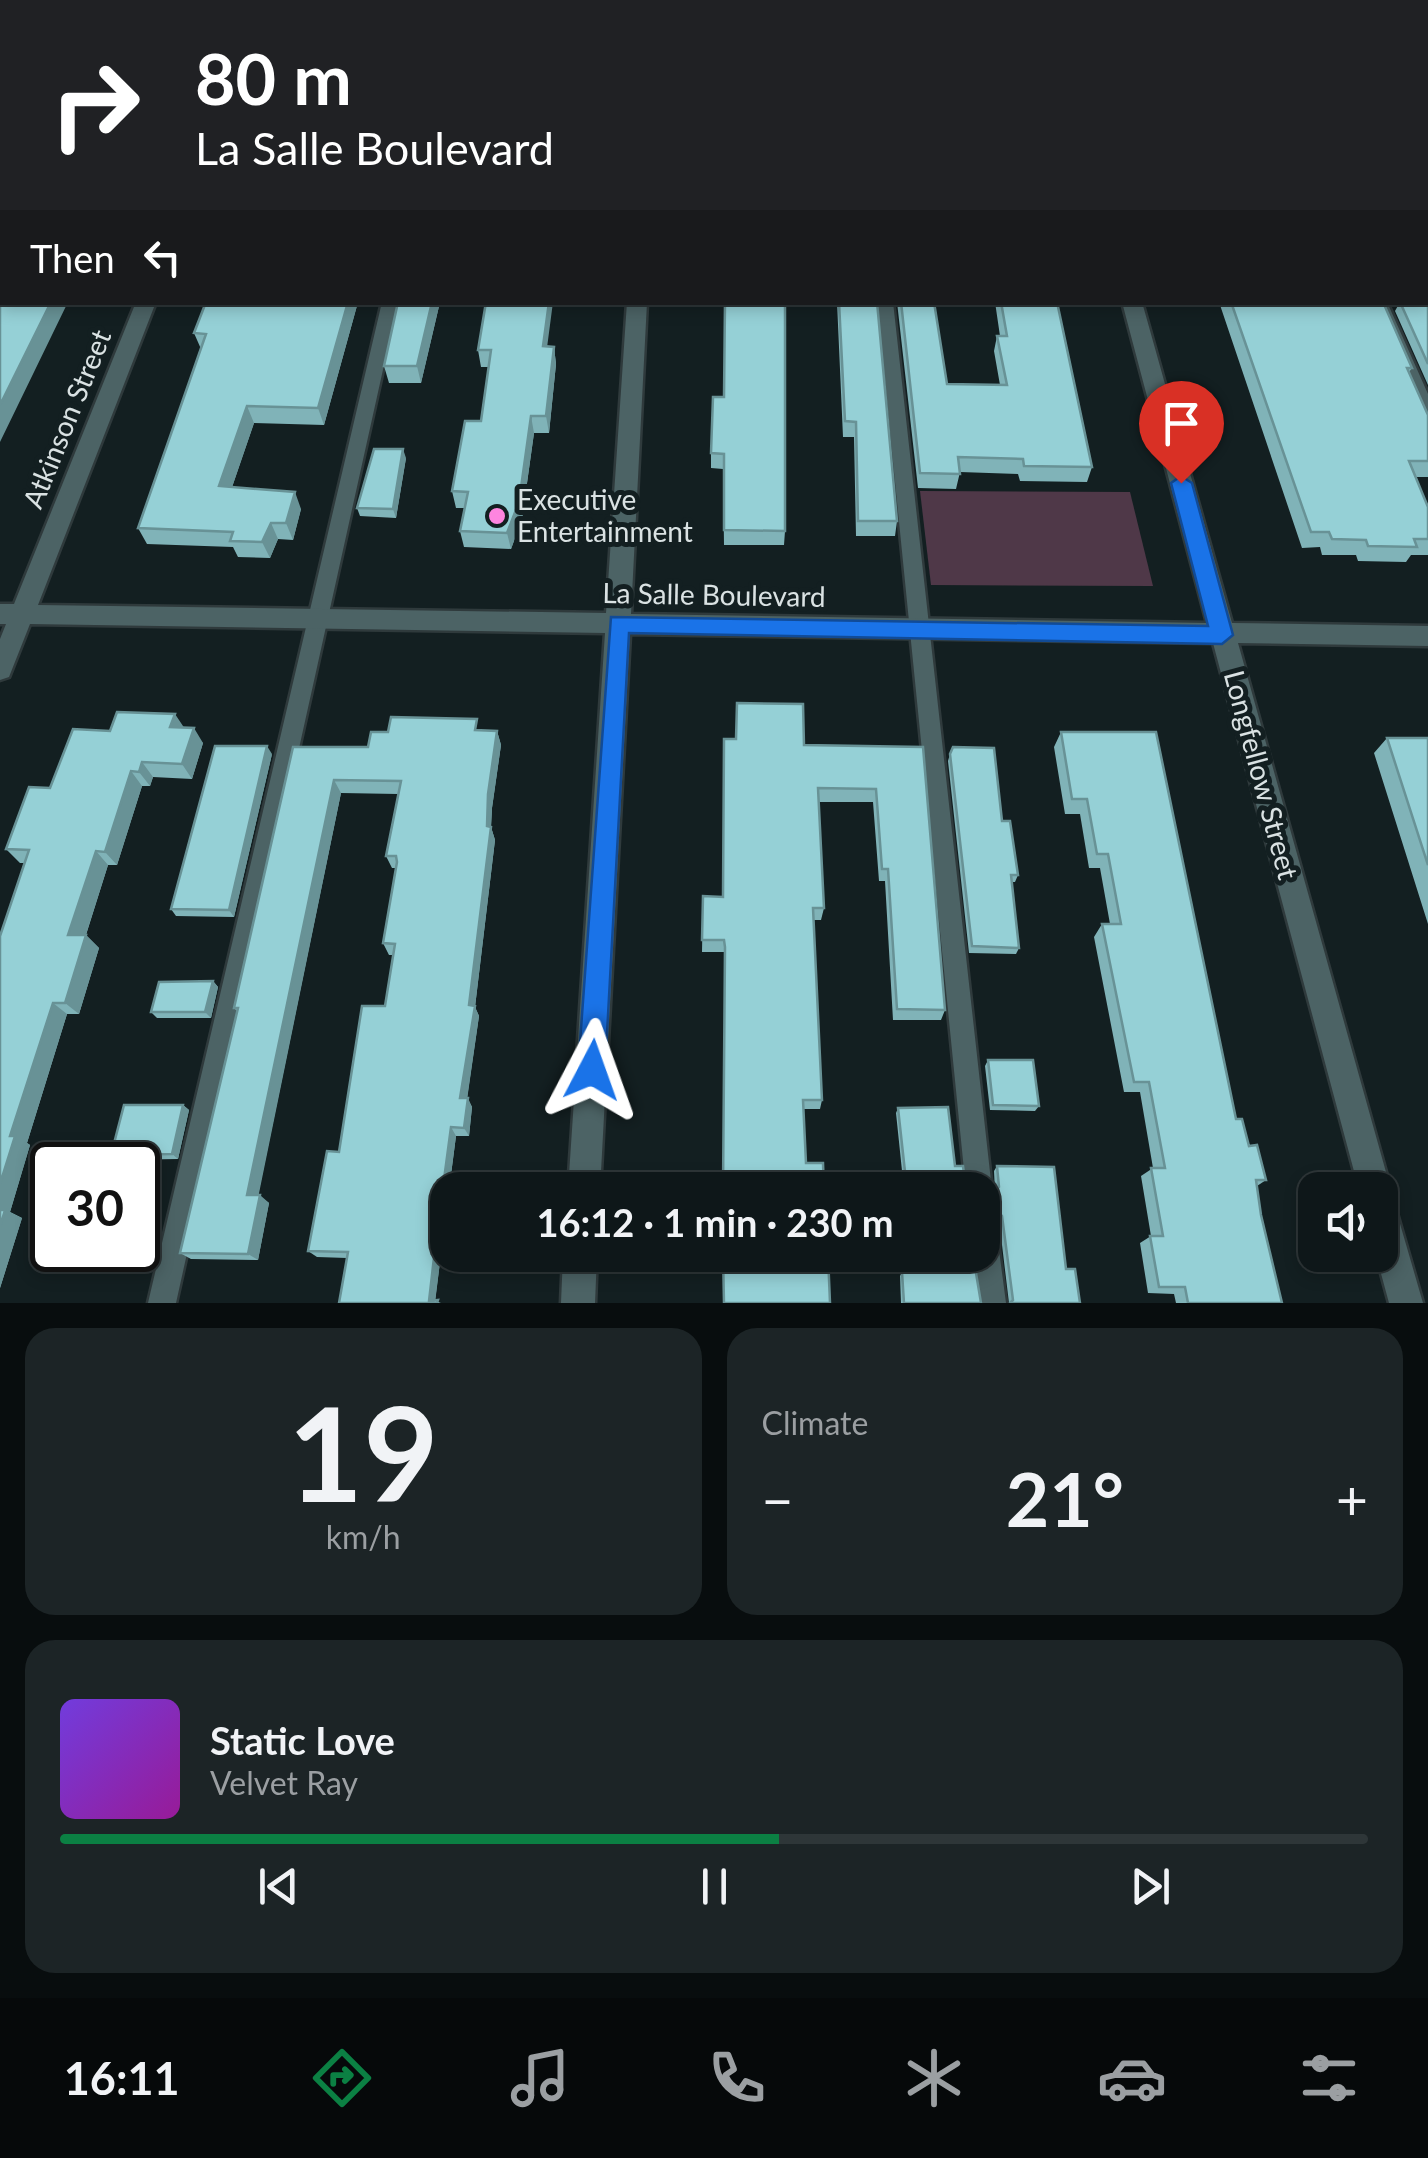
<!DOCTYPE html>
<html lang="en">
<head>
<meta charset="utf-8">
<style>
	:root { --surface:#0e1719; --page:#1c2426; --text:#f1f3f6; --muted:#9b9fa2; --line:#2e3638; --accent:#0b8043 }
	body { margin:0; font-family:Lato,sans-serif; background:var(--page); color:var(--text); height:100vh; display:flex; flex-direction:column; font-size:38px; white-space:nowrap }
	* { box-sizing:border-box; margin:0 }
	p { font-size:32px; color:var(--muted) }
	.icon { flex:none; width:55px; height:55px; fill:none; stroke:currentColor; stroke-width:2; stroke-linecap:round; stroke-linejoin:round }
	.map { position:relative; height:1303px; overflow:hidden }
	.details { display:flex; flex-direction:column; gap:25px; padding:25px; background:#080d0e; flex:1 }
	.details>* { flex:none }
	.hud { position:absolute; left:0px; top:0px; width:1430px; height:305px; box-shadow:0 5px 15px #0003,0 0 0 2px var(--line); background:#202124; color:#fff; overflow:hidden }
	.controls { position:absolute; left:1298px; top:1172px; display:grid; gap:20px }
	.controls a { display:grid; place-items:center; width:100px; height:100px; border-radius:20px; background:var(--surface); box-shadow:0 5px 15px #0003,0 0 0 2px var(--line); font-size:50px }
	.speed { position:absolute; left:30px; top:1142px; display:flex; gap:20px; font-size:50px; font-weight:700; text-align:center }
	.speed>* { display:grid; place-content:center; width:130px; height:130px; border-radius:50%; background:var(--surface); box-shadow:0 5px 15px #0003,0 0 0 2px var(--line); line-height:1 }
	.speed .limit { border:5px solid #111; border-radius:15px; background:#fff; color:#111 }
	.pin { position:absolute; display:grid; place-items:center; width:85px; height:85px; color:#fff; margin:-102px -42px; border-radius:50% 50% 50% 0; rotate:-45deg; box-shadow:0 0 10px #0007 }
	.pin .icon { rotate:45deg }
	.me { position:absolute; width:110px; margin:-55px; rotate:4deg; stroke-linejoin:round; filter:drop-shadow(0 0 8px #0008) }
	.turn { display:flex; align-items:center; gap:35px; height:210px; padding:0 30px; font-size:45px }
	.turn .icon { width:130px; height:130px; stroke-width:2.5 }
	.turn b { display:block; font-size:70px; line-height:85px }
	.then { display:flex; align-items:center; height:95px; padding:0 30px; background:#0003; gap:20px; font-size:38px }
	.big { font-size:75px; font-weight:700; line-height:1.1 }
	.details .tile { flex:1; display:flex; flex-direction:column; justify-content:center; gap:15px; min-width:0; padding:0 35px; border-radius:30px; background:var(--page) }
	.details .dial { align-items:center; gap:0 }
	.dial b { font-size:130px; line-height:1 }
	.song { display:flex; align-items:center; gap:30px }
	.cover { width:120px; height:120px; border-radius:15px; background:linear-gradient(135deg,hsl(260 70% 55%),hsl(300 70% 35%)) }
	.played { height:10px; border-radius:5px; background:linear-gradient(90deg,var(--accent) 55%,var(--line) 55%) }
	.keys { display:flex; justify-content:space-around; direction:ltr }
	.heat { display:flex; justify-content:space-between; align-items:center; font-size:55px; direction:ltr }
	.details .tiles { flex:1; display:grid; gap:25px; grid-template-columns:1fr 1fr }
	.tile:last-child { grid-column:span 2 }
	.trip { position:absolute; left:430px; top:1172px; width:570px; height:100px; border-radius:30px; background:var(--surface); box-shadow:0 5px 15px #0003,0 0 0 2px var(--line); font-weight:700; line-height:100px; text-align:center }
	.tab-bar { display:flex; height:160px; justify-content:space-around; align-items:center; background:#06090a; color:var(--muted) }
	.tab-bar .icon { width:70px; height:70px }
	.tab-bar .selected { color:var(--accent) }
	.tab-bar b { font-size:45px; color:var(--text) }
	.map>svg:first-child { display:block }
	.green { fill:#4f3848 }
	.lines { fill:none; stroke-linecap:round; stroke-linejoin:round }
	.lane-casing { stroke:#2f3a3c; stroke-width:5 }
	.street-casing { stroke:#2f3a3c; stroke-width:5 }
	.lane { fill:#4c6365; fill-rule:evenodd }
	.street { fill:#4c6365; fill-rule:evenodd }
	.wall { fill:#80b3b8 }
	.shaded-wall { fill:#689296 }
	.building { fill:#95d0d6; stroke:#689296; stroke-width:2.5 }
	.route { fill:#1a73e8; stroke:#114b97; stroke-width:2.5 }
	.poi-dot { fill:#fe85df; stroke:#131f21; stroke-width:4 }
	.labels { text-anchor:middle; stroke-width:10; stroke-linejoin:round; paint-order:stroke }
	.street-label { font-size:28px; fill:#dae2e3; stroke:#131f21 }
	.poi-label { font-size:28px; fill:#dae2e3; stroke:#131f21; text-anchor:start }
</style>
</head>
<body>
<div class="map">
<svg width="1428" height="1303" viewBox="0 0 1428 1303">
	<rect width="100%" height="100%" fill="#131f21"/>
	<path class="green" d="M920 491 1130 492 1153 586 931 585Z"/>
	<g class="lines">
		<g class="lane-casing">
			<path id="lane" d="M382 302H398L176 1303H148Z
				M877 302H893L992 1190 988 1199 982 1202V1190H966Z
				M1371 302H1387L1428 394V419L1419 413Z
				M982 1207 991 1211 995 1220 1006 1303H978L973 1255H982Z"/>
		</g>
		<g class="street-casing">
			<path id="street" d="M647 0H663V2H647Z
				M1041 0H1057V2H1041Z
				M136 302H156L38 605 606 613 627 302H647L631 614 1207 623 1122 302H1142L1232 623 1428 626V646L1238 643 1391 1190 1388 1197 1396 1210 1423 1303H1389L1376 1255H1380V1190H1359L1213 643 630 634 600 1190H568L605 633 30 624 9 677 0 680V639L6 624H0V604H14Z
				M563 1255H597L595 1303H561Z"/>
		</g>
		<use href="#lane" class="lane"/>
		<use href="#street" class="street"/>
	</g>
	<path class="wall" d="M0 0 2 2V67H0Z
		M206 302H358L324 425 254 423 232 487 301 509 293 540 278 539 270 558 238 557 233 547 147 544 138 528 201 349 194 333Z
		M398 302H440L421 383H389L384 366Z
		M837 302H877L897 521 895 536H856L854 437H843Z
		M897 302H934L947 384 1000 385 994 351 997 336H1000L995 302H1057L1092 467 1087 482 1020 481 1018 474 960 472 956 489 918 488Z
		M1219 302H1383L1412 368 1409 372 1428 415V477H1416L1428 507V555H1411L1406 562 1358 561 1356 555H1322L1320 547 1302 548Z
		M1400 302 1428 303V385L1395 311Z
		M554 347 556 364 549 433H534L522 519 511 549 464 547 460 531 465 508H456L452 491 481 421 489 367H481L478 350Z
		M724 397 785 531 784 545H724L723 469 711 468V453Z
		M406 458 396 518 360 516 357 508Z
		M184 728 203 743 192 779 153 777 150 786H142L117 865H108L86 935 99 948 79 1014H67L27 1143 30 1145 10 1212 22 1218 0 1288V936L25 863H20L6 849 50 788 110 731Z
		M480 731H497L501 745 492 808 491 827 495 840 475 1007 479 1016 467 1098 472 1107 469 1136H456L449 1190H448V1241L442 1246 435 1301 441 1303H339L347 1258 317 1257 308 1251 385 1006 393 955H389L383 943 396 868H392L386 856 398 794 341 793 258 1195 269 1203 258 1260 191 1259 180 1253 237 1011 234 1008 293 747H368Z
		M1061 732 1236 1119 1266 1180 1257 1186 1261 1215 1282 1303H1176L1174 1294 1148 1293 1140 1243 1151 1236 1141 1176 1153 1168 1140 1092H1124L1094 937 1102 924H1110L1100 868H1089L1080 814H1065L1054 747Z
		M1387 738H1428V924L1374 753Z
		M804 745 923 747 945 1010 941 1020H893L885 881H879L873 802H819L824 908 821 920H813L822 1100 820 1109H803L723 1190 725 958 724 952H702L703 896 723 897Z
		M272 754 234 917 176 916 171 909Z
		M950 754 1002 821 1018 875 1015 882H1011L1019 948 1016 954 969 953 948 761Z
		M213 981 218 987 211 1018H157L151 1012Z
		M988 1060 1039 1106 1035 1111 990 1110 985 1066Z
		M183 1105 189 1110 178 1159 118 1160 111 1155Z
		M898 1108 955 1166 966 1189 981 1190H904L896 1113Z
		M997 1166 1066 1269 1080 1303H1009L999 1220 986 1204 995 1192 994 1171Z
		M904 1255H973L981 1303H901L900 1276 902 1272H905Z"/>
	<path class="shaded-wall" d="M38 0H56L55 2H36Z
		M51 302H68L0 442V405Z
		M348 302H358L324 425 318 408Z
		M432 302H440L421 383 417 366Z
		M549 302H553L545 363 543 346Z
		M554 347 556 364 549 433 546 416Z
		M247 406 254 423 227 502 219 486Z
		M531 416 534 433 522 519 511 549 507 533Z
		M403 449 406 458 396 518 393 509Z
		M295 492 301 509 293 540 286 523Z
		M271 523 278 539 270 558 262 542Z
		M175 714 185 729 170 727Z
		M194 728 203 743 192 779 182 764Z
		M497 731 501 745 492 808 491 827 495 840 475 1007 479 1016 466 1107 460 1098 487 826 488 794Z
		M267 746 272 754 234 917 229 910Z
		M142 762 153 777 150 786 139 772Z
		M131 771 142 786 117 865 105 852Z
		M334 780 341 793 257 1203 247 1195Z
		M96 851 108 865 82 947 68 935Z
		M86 935 99 948 79 1014 65 1003Z
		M213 981 218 987 211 1018 205 1012Z
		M53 1003 67 1014 27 1143 30 1145 10 1212 22 1218 0 1288V1184L10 1136Z
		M468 1098 472 1107 469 1136 464 1128Z
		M183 1105 189 1110 178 1159 172 1154Z
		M451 1127 456 1136 449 1190H448V1241L442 1246 435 1303 429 1301Z
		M260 1195 269 1203 258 1260 248 1254Z"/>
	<path class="building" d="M0 0H38L36 2H2V49H0Z
		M132 0H192L191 2H130Z
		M314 0H594V2H313Z
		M725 0H991L992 2H725Z
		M1117 0H1385L1387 2H1118Z
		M0 160H2V302H51L0 405Z
		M206 302H348L318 408 247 406 219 486 295 492 286 523H271L262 542 230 541 233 532 138 528 206 334 194 333Z
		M398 302H432L417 366H384Z
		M486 302H549L543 346 554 347 546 416H531L519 502 507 533 460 531 468 492 452 491 465 421H481L491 350H478Z
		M725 302H785V531L724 530V454L711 453 713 397H724Z
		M839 302H877L897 521H858L856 422 845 421Z
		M901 302H934L947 384 1007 385 997 336H1007L1001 302H1057L1092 467 1024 466 1023 459 958 457 960 474 920 473Z
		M1231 302H1383L1412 368H1407L1428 415V461H1409L1428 507V539H1414L1417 547 1368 546 1366 540 1332 539 1329 532H1311Z
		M1400 302 1428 303V364Z
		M374 449H403L393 509 357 508Z
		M737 703 803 704 804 745 923 747 945 1010 897 1009 888 869H882L876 789 818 788 824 908H813L822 1100H803L806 1163H823L824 1190H723L725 947 724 940H702L703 896 723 897 724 739H736Z
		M117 712 175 714 170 727 194 728 182 764 142 762 139 772 131 771 105 852 96 851 68 935H86L65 1003H53L10 1136H15L0 1184V936L29 850 6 849 29 787 50 788 73 729 110 731Z
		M391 717 477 719 475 730 497 731 488 794 487 826 491 827 469 1005 475 1006 460 1098H468L464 1128 451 1127 441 1202 446 1210 443 1233 436 1240 429 1301 438 1300 437 1303H339L348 1252 308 1251 327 1151 339 1152 362 1006H385L395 944 383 943 397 862 396 856H386L401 781 334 780 247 1195H260L248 1254 180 1253 238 1008H234L293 747H368L371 732H388Z
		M1061 732H1156L1236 1119H1242L1249 1146 1257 1145 1266 1180H1256L1261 1215 1282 1303H1188L1185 1287H1159L1150 1236H1163L1151 1168H1165L1149 1082H1134L1102 924H1121L1108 854H1097L1087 799H1072Z
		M1387 738H1428V865Z
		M215 746H267L229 910 171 909Z
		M953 747 994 748 1002 821H1010L1018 875H1011L1019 948 972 946 950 754Z
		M213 981 205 1012H151L159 982Z
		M988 1060H1033L1039 1106 993 1105Z
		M124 1105H183L172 1154 111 1155Z
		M948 1107 955 1166H963L966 1189 981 1190H907L898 1108Z
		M997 1166 1054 1167 1066 1269H1075L1080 1303H1010L1013 1300 1002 1216 989 1200 999 1187Z
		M0 1210H5L0 1227Z
		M723 1255H828L830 1303H724Z
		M907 1255H973L981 1303H904L902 1272H908Z"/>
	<path class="route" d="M1181 476 1192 483 1233 635 1222 644 629 633 605 1070 601 1080 592 1084 582 1080 578 1070 611 617 1208 626 1171 483Z"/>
	<circle class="poi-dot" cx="497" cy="516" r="10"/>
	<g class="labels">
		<g class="street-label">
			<text transform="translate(67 419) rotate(-68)" y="10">Atkinson Street</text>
			<text transform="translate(714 595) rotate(1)" y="10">La Salle Boulevard</text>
			<text transform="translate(1261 775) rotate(75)" y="10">Longfellow Street</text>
		</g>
		<g class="poi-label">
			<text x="517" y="510">Executive<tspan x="517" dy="32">Entertainment</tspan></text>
		</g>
	</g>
</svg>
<div class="controls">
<a><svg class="icon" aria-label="sound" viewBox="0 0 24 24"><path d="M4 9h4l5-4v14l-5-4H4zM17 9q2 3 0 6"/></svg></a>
</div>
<div class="speed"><div class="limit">30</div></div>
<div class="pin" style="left:1181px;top:483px;background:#d93025"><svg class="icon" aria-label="arrive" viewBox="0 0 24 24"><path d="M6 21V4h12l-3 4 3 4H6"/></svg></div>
<svg class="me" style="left:592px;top:1070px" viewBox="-20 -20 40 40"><path d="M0-17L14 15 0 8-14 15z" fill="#1a73e8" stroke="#fff" stroke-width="4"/></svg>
<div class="trip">16:12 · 1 min · 230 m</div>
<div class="hud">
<div class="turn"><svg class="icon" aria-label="right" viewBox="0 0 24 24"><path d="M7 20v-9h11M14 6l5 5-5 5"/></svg><div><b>80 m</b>La Salle Boulevard</div></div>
<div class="then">Then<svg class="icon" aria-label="left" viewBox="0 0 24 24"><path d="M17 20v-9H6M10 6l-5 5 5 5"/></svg></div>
</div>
</div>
<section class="details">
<div class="tiles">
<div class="tile dial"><b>19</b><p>km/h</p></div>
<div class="tile"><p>Climate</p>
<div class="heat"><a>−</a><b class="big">21°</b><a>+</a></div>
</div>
<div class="tile">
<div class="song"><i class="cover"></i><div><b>Static Love</b><p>Velvet Ray</p></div></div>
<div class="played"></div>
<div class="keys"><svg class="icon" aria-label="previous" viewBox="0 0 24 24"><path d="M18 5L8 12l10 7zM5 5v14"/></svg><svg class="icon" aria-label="pause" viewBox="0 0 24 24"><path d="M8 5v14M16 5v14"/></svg><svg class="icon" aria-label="next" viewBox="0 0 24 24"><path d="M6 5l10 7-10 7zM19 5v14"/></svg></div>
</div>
</div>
</section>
<nav class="tab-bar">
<b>16:11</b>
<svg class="icon selected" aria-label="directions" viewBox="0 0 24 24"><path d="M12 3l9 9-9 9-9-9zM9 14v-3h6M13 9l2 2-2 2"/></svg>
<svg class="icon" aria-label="music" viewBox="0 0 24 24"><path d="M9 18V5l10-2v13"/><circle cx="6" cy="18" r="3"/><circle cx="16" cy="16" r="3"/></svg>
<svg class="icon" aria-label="phone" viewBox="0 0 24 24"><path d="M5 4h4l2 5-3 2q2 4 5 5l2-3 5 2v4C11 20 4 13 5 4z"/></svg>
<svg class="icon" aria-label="climate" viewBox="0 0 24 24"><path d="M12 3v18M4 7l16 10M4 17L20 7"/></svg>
<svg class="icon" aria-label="car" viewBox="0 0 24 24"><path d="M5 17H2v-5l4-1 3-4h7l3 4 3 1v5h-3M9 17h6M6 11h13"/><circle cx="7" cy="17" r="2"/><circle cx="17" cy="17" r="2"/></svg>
<svg class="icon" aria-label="filters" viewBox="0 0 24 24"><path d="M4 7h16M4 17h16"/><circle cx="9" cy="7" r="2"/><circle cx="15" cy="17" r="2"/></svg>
</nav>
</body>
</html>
